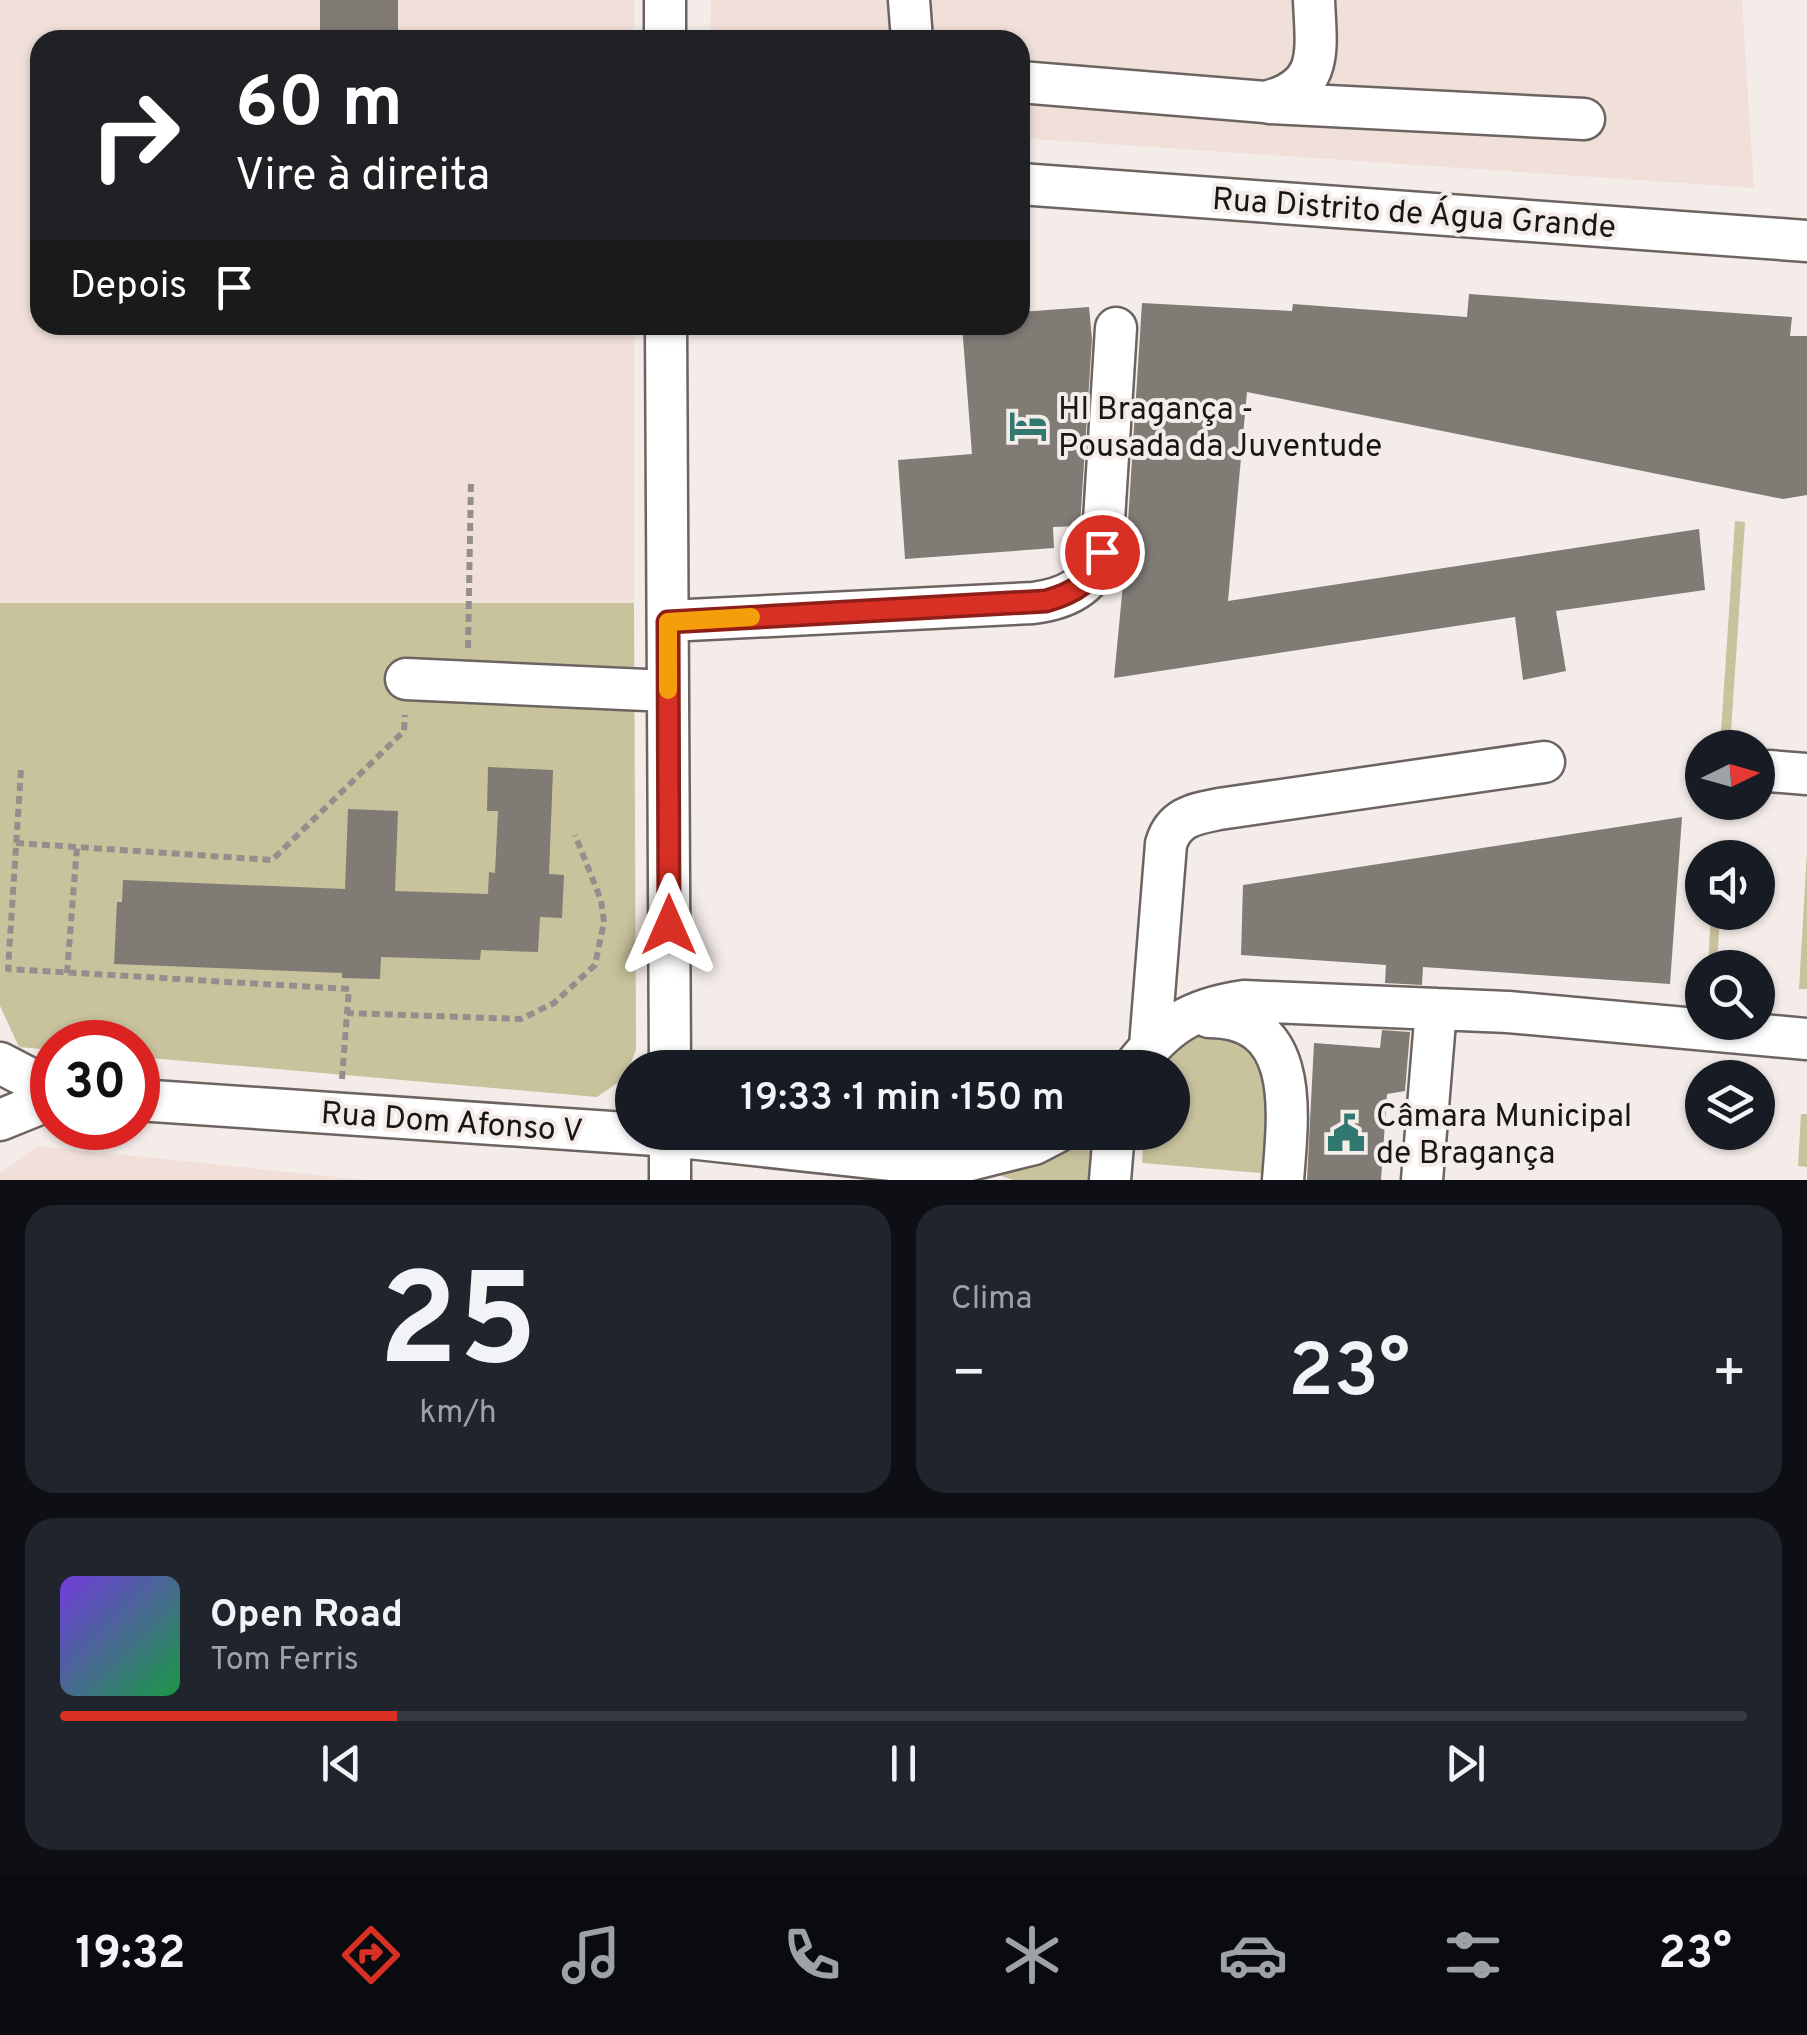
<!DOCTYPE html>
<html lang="pt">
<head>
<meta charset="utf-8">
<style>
	:root { --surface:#171b24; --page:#20242c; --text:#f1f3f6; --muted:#9ea1a6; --line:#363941; --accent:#d93025 }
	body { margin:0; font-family:Overpass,sans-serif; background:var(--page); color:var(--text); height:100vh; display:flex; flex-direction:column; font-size:38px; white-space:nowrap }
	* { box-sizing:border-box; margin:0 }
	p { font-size:32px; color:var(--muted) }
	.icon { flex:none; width:55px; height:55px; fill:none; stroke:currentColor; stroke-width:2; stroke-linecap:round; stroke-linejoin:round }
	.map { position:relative; height:1180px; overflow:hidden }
	.side { display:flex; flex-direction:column; gap:25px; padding:25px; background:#0d0f14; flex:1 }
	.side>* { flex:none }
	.banner { position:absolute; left:30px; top:30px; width:1000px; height:305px; border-radius:30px; box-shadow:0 2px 8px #0004; background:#202124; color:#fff; overflow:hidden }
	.needle { width:65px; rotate:85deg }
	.tools { position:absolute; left:1685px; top:730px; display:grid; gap:20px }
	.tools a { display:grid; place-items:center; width:90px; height:90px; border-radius:50%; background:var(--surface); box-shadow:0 2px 8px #0004; font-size:50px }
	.speed { position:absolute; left:30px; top:1020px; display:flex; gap:20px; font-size:50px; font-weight:700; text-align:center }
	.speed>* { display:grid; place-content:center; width:130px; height:130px; border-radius:50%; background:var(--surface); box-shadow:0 2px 8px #0004; line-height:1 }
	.speed .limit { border:15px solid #d22; background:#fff; color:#111 }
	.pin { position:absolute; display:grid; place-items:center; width:85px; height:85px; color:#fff; margin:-42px; border:5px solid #fff; border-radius:50%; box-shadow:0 2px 10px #0007 }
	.me { position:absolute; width:110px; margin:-55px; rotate:0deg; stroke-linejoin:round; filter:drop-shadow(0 0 8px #0008) }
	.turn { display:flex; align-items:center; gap:35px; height:210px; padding:0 40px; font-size:45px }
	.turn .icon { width:130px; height:130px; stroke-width:2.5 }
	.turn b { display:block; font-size:70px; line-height:85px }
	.then { display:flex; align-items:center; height:95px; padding:0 40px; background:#0003; gap:20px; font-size:38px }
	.big { font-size:75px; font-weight:600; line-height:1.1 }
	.side .card { flex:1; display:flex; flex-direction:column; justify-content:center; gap:15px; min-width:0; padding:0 35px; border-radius:30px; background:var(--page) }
	.side .dial { align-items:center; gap:0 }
	.dial b { font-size:130px; line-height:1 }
	.song { display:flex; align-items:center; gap:30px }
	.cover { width:120px; height:120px; border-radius:15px; background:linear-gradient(135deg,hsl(260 70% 55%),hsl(140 70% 35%)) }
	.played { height:10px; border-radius:5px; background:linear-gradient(90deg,var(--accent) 20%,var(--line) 20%) }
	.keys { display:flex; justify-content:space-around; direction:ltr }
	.heat { display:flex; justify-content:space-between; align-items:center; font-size:55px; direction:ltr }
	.side .tiles { flex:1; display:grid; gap:25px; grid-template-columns:1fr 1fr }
	.card:last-child { grid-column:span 2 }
	.trip { position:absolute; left:615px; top:1050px; width:575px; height:100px; border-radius:50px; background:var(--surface); box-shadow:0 2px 8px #0004; font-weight:600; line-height:100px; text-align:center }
	.tabs { display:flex; height:160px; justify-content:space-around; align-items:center; background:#090b0e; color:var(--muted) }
	.tabs .icon { width:70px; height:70px }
	.tabs .on { color:var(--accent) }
	.tabs b { font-size:45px; color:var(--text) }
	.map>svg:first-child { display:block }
	.built { fill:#f1e0d9 }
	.green { fill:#c8c29d }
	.building { fill:#807b75 }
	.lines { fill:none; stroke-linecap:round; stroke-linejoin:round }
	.minor-casing { stroke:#6c6461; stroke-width:45 }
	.path { stroke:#948f8c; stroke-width:6; stroke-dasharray:8 5; stroke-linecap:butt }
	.minor { stroke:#fff; stroke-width:40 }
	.route-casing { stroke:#8d1f18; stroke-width:25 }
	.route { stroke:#d93025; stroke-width:18 }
	.slow { stroke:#f59e0b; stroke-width:18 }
	.labels { text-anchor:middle; stroke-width:8; stroke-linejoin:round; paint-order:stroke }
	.street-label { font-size:32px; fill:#181514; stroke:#f4ece8 }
	.poi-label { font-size:32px; fill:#181514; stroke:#f4ece8; text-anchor:start }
</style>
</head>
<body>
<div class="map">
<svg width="1807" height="1180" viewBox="0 0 1807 1180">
	<rect width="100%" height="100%" fill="#f4ece8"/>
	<path class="built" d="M0 0H634V40H40V325H634V603H0Z
		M711 0H1742L1754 188 1020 138V40H710Z
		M38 1146 366 1180H0V1173Z"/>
	<path class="green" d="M1735 521 1745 522 1730 747H1720Z
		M0 603H634L636 1049 626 1077 597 1097 138 1057V1042H52V1050L19 1047 0 1006Z
		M1807 851V989H1799Z
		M1711 913H1720L1717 967H1708Z
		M1208 1027 1262 1051 1273 1174 1142 1163 1144 1133 1172 1132V1068L1161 1067 1180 1044Z
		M1801 1114H1807V1167L1798 1166Z
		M1096 1133 1101 1180H1013L996 1174 1043 1157Z"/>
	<path class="building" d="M320 0H398V40H320Z
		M1469 294 1792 317 1790 336H1807V495L1783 499 1247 392 1228 601 1699 529 1705 590 1556 611 1566 671 1523 680 1515 617 1114 678 1126 553 1142 303 1292 311 1293 304 1467 317Z
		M1089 307 1092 339 1080 526 1053 527 1054 548 905 559 898 460 972 454 962 325H1020V312Z
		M488 767 553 770 549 874 564 875 562 918 540 917 538 952 481 950 480 960 381 957 380 979 342 978V973L114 964 117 902H122L123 880 345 889 348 809 398 811 395 891 488 894 489 872 495 873 498 811H487Z
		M1682 817 1670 984 1423 967 1422 985 1385 983 1386 965 1241 955 1243 885Z
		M1382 1030 1410 1032 1405 1091 1387 1094 1381 1180H1307L1314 1043 1380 1048Z"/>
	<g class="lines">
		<g class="minor-casing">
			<path id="minor" d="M665 0V40
				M909 0 912 40
				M1020 82 1265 102C1325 88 1316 50 1314 0
				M1269 103 1584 119
				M1020 184 1807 241
				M666 325 670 1068
				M668 621 1033 603C1066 599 1093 586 1102 552L1116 328
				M406 679 668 691
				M1769 771 1807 774
				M1209 1017C1302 1017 1288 1115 1283 1180
				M1150 1046 1166 844C1174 817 1194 814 1219 809L1544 762
				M0 1063 52 1090
				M1133 1068C1166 1025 1190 1009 1244 1001L1508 1012 1807 1039
				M138 1100 670 1136 946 1166 1034 1144 1057 1132
				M0 1120 52 1099
				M670 1132V1180
				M1110 1180 1114 1132
				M1422 1180 1436 1009"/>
		</g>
		<path class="path" d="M468 648 471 479
			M21 770 8 969 349 989 347 1013
			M16 843 272 860 404 731 405 715
			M67 973 77 847
			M342 1079 347 1013 521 1019 554 1003 595 965 604 922 601 900 575 835"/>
		<use href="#minor" class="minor"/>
	</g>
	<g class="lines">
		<g class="route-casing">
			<path id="route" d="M669 925 668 622 1046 601C1074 593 1094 582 1102 552"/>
		</g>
		<use href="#route" class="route"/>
		<path class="slow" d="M668 690V622L751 617"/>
	</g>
	<defs>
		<g id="hotel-bare" transform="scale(3)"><path d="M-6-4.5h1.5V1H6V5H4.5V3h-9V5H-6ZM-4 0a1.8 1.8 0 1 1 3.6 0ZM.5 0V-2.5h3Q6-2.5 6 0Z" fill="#317870" stroke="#f4ece8" stroke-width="2.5" paint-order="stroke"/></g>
		<g id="civic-bare" transform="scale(3)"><path d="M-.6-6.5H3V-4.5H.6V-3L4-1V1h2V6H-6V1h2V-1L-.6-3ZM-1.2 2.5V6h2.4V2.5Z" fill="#317870" stroke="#f4ece8" stroke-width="2.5" paint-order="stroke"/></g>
	</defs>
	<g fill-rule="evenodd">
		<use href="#hotel-bare" x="1028" y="426"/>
		<use href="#civic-bare" x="1346" y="1133"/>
	</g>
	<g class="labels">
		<g class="street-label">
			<text transform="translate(1414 212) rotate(4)" y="11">Rua Distrito de Água Grande</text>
			<text transform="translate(452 1121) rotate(4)" y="11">Rua Dom Afonso V</text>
		</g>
		<g class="poi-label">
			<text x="1058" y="419">HI Bragança -<tspan x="1058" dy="37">Pousada da Juventude</tspan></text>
			<text x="1376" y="1126">Câmara Municipal<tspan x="1376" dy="37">de Bragança</tspan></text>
		</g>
	</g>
</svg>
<div class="tools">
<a><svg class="needle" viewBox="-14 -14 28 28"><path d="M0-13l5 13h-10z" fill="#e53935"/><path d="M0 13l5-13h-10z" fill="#9ea1a6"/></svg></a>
<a><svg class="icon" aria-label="sound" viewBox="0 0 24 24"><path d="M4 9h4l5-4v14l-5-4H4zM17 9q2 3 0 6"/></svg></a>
<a><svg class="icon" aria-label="search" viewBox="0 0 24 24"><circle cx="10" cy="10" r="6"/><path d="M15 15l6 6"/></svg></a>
<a><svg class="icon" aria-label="layers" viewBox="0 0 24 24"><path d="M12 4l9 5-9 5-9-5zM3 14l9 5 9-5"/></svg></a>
</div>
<div class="speed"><div class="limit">30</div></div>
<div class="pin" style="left:1102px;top:552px;background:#d93025"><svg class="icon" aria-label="arrive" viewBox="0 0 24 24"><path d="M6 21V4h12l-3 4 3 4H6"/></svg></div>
<svg class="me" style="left:669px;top:925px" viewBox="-20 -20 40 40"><path d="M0-17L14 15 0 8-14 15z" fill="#d93025" stroke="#fff" stroke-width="4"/></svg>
<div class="trip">19:33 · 1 min · 150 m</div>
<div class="banner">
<div class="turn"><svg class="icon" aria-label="right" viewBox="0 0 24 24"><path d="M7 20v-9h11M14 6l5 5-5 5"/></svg><div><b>60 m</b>Vire à direita</div></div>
<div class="then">Depois<svg class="icon" aria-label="arrive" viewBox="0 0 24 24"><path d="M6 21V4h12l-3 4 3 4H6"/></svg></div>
</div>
</div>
<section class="side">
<div class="tiles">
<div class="card dial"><b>25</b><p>km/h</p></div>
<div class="card"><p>Clima</p>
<div class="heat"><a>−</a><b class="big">23°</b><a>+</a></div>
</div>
<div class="card">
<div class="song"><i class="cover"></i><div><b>Open Road</b><p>Tom Ferris</p></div></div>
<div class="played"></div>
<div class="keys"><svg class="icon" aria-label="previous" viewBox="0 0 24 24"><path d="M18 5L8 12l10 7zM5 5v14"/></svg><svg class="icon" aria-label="pause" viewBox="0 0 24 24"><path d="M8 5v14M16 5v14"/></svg><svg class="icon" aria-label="next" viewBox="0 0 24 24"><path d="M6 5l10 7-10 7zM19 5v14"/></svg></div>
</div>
</div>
</section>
<nav class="tabs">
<b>19:32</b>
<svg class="icon on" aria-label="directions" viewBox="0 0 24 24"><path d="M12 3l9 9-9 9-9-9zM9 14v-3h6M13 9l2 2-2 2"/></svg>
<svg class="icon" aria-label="music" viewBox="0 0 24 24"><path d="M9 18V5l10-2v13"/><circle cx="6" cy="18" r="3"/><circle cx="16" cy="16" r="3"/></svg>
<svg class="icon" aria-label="phone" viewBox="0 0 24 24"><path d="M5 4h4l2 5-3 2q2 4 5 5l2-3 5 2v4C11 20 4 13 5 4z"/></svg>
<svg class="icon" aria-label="climate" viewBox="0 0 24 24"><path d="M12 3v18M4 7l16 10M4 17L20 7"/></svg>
<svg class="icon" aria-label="car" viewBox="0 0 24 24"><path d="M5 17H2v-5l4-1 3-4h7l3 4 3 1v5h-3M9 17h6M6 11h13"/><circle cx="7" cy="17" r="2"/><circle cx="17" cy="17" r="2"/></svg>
<svg class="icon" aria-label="filters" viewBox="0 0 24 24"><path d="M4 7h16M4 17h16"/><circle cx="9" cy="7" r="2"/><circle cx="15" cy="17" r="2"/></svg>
<b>23°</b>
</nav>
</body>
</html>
